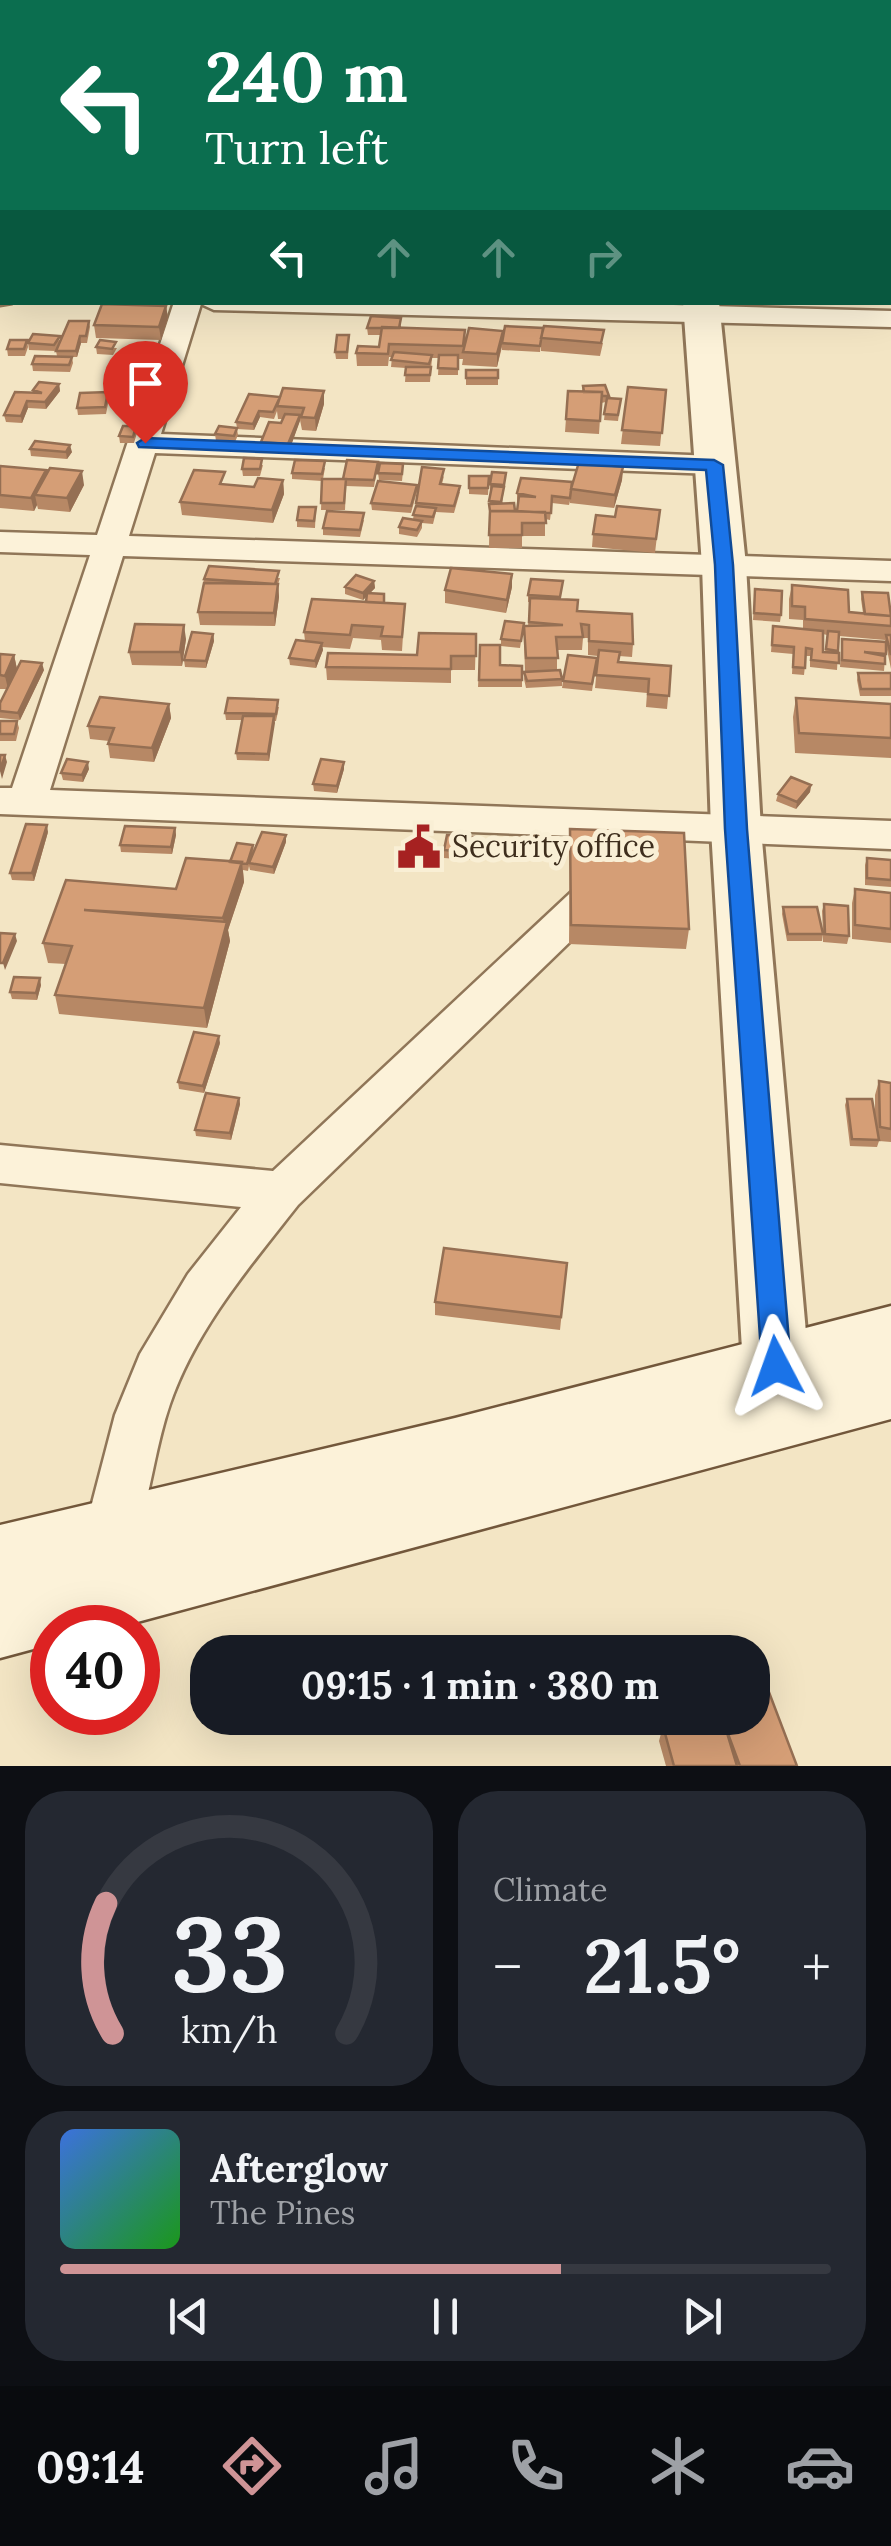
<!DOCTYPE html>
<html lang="en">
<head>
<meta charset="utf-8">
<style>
	:root { --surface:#171b24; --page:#242831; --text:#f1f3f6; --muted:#9ea1a6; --line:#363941; --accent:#cf9496 }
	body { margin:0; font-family:Lora,serif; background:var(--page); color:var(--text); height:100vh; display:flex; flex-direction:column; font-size:38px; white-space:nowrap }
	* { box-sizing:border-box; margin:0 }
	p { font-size:32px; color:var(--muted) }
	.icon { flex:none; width:55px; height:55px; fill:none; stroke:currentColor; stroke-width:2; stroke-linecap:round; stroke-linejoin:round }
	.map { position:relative; height:1766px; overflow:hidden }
	.drawer { display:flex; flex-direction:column; gap:25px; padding:25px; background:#0d0f14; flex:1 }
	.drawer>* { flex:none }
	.banner { position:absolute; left:0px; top:0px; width:892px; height:305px; box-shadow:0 10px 40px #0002; background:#0b6e4f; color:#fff; overflow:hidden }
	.speed { position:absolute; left:30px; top:1605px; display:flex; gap:20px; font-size:50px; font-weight:700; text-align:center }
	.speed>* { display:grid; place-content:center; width:130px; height:130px; border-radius:50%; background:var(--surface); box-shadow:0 10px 40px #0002; line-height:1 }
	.speed .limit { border:15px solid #d22; background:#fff; color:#111 }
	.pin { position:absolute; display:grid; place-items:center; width:85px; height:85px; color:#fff; margin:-102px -42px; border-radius:50% 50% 50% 0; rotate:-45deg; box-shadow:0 0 10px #0007 }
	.pin .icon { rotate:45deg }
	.me { position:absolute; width:110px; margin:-55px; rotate:356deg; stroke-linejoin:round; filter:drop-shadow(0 0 8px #0008) }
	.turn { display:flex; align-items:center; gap:35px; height:210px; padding:0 40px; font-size:45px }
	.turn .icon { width:130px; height:130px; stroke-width:2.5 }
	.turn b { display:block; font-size:70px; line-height:85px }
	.lanes { display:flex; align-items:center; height:95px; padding:0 40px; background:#0003; justify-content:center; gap:50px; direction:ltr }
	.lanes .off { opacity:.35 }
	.big { font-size:75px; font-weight:700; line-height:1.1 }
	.drawer .card { flex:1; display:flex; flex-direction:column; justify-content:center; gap:15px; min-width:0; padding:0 35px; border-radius:40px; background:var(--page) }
	.drawer .dial { align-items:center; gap:0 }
	.dial svg { height:260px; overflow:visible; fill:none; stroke:var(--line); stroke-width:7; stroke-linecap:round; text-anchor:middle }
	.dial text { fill:var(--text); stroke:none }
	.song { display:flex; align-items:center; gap:30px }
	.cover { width:120px; height:120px; border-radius:15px; background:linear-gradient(135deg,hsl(220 70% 55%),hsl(120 70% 35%)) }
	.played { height:10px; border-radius:5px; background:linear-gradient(90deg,var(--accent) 65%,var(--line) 65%) }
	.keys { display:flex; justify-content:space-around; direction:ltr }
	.heat { display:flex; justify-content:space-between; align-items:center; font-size:55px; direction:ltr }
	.drawer .tiles { flex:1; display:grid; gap:25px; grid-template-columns:1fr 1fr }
	.card:last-child { grid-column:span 2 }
	.trip { position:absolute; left:190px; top:1635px; width:580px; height:100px; border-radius:40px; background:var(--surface); box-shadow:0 10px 40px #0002; font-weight:700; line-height:100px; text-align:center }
	.dock { display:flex; height:160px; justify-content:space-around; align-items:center; background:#090b0e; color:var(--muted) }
	.dock .icon { width:70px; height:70px }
	.dock .active { color:var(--accent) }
	.dock b { font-size:45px; color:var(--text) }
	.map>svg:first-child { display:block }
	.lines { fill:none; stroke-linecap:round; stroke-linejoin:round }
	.minor-casing { stroke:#907658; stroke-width:5 }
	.tertiary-casing { stroke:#907658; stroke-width:6 }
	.secondary-casing { stroke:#72573b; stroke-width:5 }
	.primary-casing { stroke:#5d432c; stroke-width:5 }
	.minor { fill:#fcf2d9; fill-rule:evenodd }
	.tertiary { fill:#fcf2d9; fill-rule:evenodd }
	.secondary { fill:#fcf2d9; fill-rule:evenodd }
	.primary { fill:#f9db99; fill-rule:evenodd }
	.wall { fill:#b78865; fill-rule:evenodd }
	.shaded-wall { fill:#956f53 }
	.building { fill:#d59e76; stroke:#956f53; stroke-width:2.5 }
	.route { fill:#1a73e8; stroke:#114b97; stroke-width:2.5 }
	.labels { text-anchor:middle; stroke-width:10; stroke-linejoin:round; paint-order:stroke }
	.poi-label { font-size:30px; fill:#3e2e1d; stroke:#f9efd5; text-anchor:start }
</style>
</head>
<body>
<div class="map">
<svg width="891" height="1766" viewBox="0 0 891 1766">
	<rect width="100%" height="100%" fill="#f3e5c4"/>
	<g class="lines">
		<g class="minor-casing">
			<path id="minor" d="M0 289 2 302 12 303 0 305Z
				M174 302H565L891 311V327L214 310 201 304 161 434 714 456 725 458 730 465 725 472 714 474 155 453 129 536 891 561V581L123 556 50 790 891 821V849L675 840 298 1205C250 1266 196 1329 170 1404 153 1453 150 1505 130 1553L111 1560 92 1553 84 1534 115 1415 140 1354 188 1274 241 1207 0 1183V1145L273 1171 629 838 0 814V788H12L90 555 0 552V532L97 535Z"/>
		</g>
		<g class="tertiary-casing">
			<path id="tertiary" d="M658 0H686V2H659Z
				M890 158H891V178H890Z
				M683 302H719L746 565 761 829 809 1366 821 1408 811 1430 787 1439 763 1430 743 1366 711 829 702 565Z"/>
		</g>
		<g class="secondary-casing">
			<path id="secondary" d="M891 1306V1419L115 1628H52V1644L0 1658V1525L455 1418Z"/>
		</g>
		<g class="primary-casing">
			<path id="primary" d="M687 0H816L817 2H688Z
				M879 0H891V14L890 2H877Z"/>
		</g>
		<use href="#minor" class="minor"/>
		<use href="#tertiary" class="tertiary"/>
		<use href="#secondary" class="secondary"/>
		<use href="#primary" class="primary"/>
	</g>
	<path class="wall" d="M0 73H2V141H0Z
		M166 306 168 318 161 340 96 338 94 325Z
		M89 321 90 327 87 343H81L77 357H72L73 363 70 372 33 371 32 364 57 356 56 351 29 350 28 343 61 340Z
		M401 324 400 328 464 345 503 331 502 339 505 326 603 343 600 356 541 351V343L540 352 502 350V347L497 367 462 365 463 359H458V375H438L439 358H432L430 382H405L406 368 391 367 392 357H389L388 366H357L356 353 379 347 381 335H368L367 328Z
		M349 335 348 359H336L335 352Z
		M27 340 28 347 25 356H8L7 349Z
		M96 347 117 348 113 355 97 354Z
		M466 370H498V385H466Z
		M59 384 60 391 46 409 28 408 22 423 6 422 4 415 33 393V390Z
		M583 386 609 396 608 398 621 399 618 421 604 420 606 402 601 403 599 434 565 432 568 391 582 392Z
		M628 387 666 390 660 446 621 444Z
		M249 394 324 404 316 431 302 430 300 420 289 451 261 449V442L281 423 283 419H278L277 411 274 419 260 417 254 430 237 429 238 435 235 442 216 441 215 434 237 428 236 422Z
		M109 399 106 414 78 415 77 408Z
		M136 426 137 433 134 443H120L119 436Z
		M30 449 72 452 67 459 31 456Z
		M378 462 374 487 346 486 345 510H321L322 481 292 479V473L325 468 323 479H343Z
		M263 465 260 476H243L242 469Z
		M0 466 47 474 84 485 70 512 38 509 37 505 34 511 0 508Z
		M623 467 622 480 614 508 570 503V501L569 505 552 503 550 520 545 519V536H522V548H489L490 484 506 473 502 504 517 511V493L572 482Z
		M403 471 402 481 379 480 378 473Z
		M444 476 442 484 460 492 454 513 436 512 433 524 422 523V528L417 537 399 534V527L413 519 416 503Z
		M469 476H489L488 495 469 494Z
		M283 480 284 494 273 523 182 515 180 502 226 484 254 487Z
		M417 485V492L411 513 372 510 371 503Z
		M316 507 315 528 297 527V520Z
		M660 510 655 553 592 547 593 534 615 517Z
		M364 520 360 537 323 535V528Z
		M512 574V587L506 613 445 603V590Z
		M280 578 278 584 279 597 275 626 200 625 198 612 204 579Z
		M374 581 375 588 370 593 384 603 405 604 402 651 382 650 381 640 353 638 350 649 322 647 323 650 316 668 290 665 289 658 305 641 304 632 366 602 367 596 363 600 345 594V587Z
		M563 581 560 599 577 611 633 644 632 657 619 656V662L671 666 667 709 646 707 647 693 595 688 598 656 588 655V638H583L582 650H557V670L562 679V686L526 688 524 679 525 672 524 639V626H528L530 602H528V595Z
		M792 585 849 612 863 613 861 599 862 592 891 612V669L886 645 884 671 840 667 842 639 885 642V640L839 636 837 670 810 667V656H806L804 675 792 674 793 654 771 652 773 626 803 629V620L789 619V599ZM823 634 827 635 825 652H823Z
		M755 589 781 615 780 622 753 620Z
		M524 623 520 648 501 646V639Z
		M213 634 214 641 206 668 185 667 184 660Z
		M476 634 475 670H451V683L327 680 326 667 417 655Z
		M186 639 182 666 132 665 129 652Z
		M480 645 500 665 522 666V687H478Z
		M0 654 14 655 17 669 44 670 20 720 0 718V703L7 689H0Z
		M596 665 592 691 562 688 563 681Z
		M858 673H891V696H860L857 680Z
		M796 698 891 704V758L795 753 793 717Z
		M169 704 171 718 154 762 110 758 108 744 109 741 90 739 88 726Z
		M279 707 276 721H274L269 761 237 760 236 753 242 720H226L225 713Z
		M0 721H17L19 728 16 741H0Z
		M344 762V769L337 793 314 791 313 784Z
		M89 769 83 782 63 780 61 773Z
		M811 785 810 792 796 809 776 801 778 794Z
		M175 828 176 835 172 854 121 852 120 845Z
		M570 829 689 929 686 949 569 944Z
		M48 832 34 881 12 880 10 873Z
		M474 837 471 860 444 858V850Z
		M286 842 274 874 250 870 249 866 248 871 243 870 244 882 228 930 230 941 207 1028 59 1014 55 995 66 964 48 963 43 943 176 889 230 862 253 845 254 852Z
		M867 858 891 860V887L865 885V865Z
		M855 889 891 893V943L852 939V903Z
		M824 904 849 936 847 944 823 942V934L822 941H787L782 914 783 907 823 933 822 911Z
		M41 985 37 1000 12 999 10 992Z
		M220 1043 204 1093 179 1089 178 1082Z
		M879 1081 891 1083V1142L879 1141 877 1147 850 1146 845 1105 847 1099 875 1117V1095Z
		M239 1098 240 1104 231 1140 196 1136 195 1130Z
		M567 1263 560 1330 435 1315V1302Z
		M704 1718 797 1766H666L659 1741 663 1726Z"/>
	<path class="shaded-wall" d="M166 306 168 318 161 340 159 327Z
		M503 331 502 344 497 367V354Z
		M80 336 81 343 77 357 76 351Z
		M59 384 60 391 46 409 45 402Z
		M324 391V404L316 431 315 418Z
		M27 401 28 408 22 423 21 416Z
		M259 411 260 417 254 430 253 424Z
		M300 415V421L289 451 288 444Z
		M70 445 72 452 67 459 66 452Z
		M623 467 622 480 614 508 615 495Z
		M46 470 49 484 35 495 37 505 34 511 31 498Z
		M82 471 84 485 70 512 67 498Z
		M283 480 284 494 273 523 272 510Z
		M512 574V587L506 613 507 600Z
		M374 581 375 588 363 600V593Z
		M278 584 279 597 275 626 274 613Z
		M184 625 186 639 182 666 180 652Z
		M213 634 214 641 206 668V661Z
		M322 643 323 650 316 668 315 661Z
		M14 655 17 669 8 689 5 676Z
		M42 663 44 670 20 720 18 713Z
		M169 704 171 718 154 762 152 748Z
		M274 716 275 723 269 761 268 754Z
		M5 755 7 762 2 779 0 771Z
		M88 762 89 769 83 782 82 775Z
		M344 762V769L337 793V786Z
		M811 785 810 792 796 809 797 802Z
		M47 825 48 832 34 881 32 873Z
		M175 828 176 835 172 854 171 847Z
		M286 835V842L274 874 273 867Z
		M242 862 244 882 228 930 230 941 207 1028 204 1008 225 931 223 918Z
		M15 934 17 941 5 970 3 963Z
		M40 978 41 985 37 1000 36 993Z
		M219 1036 220 1043 204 1093 203 1086Z
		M239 1098 240 1104 231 1140 230 1133Z"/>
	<path class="building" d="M36 0 60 1 117 0 115 2H34Z
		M201 1 236 2H200Z
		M890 26H891V102H890Z
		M0 73H2V94H0Z
		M0 100H2V125H0Z
		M102 304 166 306 159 327 94 325Z
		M371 316 401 318 399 328H367Z
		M69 321H89L86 336H80L76 351H56Z
		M505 326 543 328 540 346 502 343Z
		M544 326 604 330 601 343 541 338Z
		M382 327 465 330 463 346 389 344 388 354 356 353 358 346 379 347Z
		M469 328 503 331 497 354 463 352Z
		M33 334 60 336 54 345 28 343Z
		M337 335H349L347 352H335Z
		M10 340H27L24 349H7Z
		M100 340 116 342 112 349 96 347Z
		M394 352 432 355 429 364 391 360Z
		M439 355H458V369L438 368Z
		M35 356 72 357 69 365 32 364Z
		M406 367H431L430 375H405Z
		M466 370H498V378H466Z
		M39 382 59 384 45 402 27 401 21 416 4 415 15 392 42 393 33 390Z
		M605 385 609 396H602V392H584L583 386Z
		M628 387 666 390 662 433 622 430Z
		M283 388 324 391 315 418 301 417 304 408 277 406Z
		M568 391 602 392 600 421 566 419Z
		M108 392 105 407 77 408 80 393Z
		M249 394 280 397 273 412 259 411 253 424 236 422Z
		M607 398 621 399 618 415 604 414Z
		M285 414 300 415 288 444 261 442 269 422 281 423Z
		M123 426H136L133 437 119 436Z
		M219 426 237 428 234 436 215 434Z
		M35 441 70 445 66 452 30 449Z
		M244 458 262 459 260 469H242Z
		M295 460 325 461 322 474 292 473Z
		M347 460 378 462 374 480 343 479Z
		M579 462 623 467 615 495 571 489Z
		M380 463 403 464 402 474 378 473Z
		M0 466 46 470 31 498 0 495Z
		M422 467 444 469 440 484 460 486 454 506 416 503Z
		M50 468 82 471 67 498 35 495Z
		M194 470 225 472 220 484 254 487 258 478 283 480 272 510 180 502Z
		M492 472 506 473 504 485 490 484Z
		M469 476H489L488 488H469Z
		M521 478 572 482 570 498 552 496 551 513 517 511 519 496 536 497 517 493Z
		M322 479H346L344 503H321Z
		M378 481 417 485 411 506 371 503Z
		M492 486 504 487 501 502 489 501Z
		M514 503 515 511H490L489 504Z
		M416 506 436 508 433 517 413 515Z
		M617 506 660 510 656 539 593 534 596 515 615 517Z
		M299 507H316L314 521 297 520Z
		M327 511 364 513 360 530 323 528Z
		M490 511 545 512 546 523H522V535H489Z
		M403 518 422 521 417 530 399 527Z
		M209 566 279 571 275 584 204 579Z
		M451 568 512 574 507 600 445 590Z
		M356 575 374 581 363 593 345 587Z
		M531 579 563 581 560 597 528 595Z
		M204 583 278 584 274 613 198 612Z
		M792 585 848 590 849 612 891 616V626L805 619V607L792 606Z
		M755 589 782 591 781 615 754 613Z
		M862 592 888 593 891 616 865 614Z
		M367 593 384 594V603L366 602Z
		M530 598 578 600 577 611 632 614 633 644 589 641V625L581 624 583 637H556L558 658H526L524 626 563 625 529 622Z
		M312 599 405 604 402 637 381 636 383 627 352 625 350 635 304 632Z
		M505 621 524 623 521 641 501 639Z
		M135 624 184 625 180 652H129Z
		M773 626 823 631V652L839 653V663L811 660 812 649 806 648 805 668 793 667 794 647 772 645Z
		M828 631 839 632 838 651 826 649Z
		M192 632 213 634 206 661 184 660Z
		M419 633 476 634V656H451V669L326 667 328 653 417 655Z
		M886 635H891V655Z
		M842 639 886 642V654L864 652 885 656V664L842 660Z
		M296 640 322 643 315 661 289 658Z
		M480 645H500V665L522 666V680H479Z
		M599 650 620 652 618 662 671 666 669 696 648 694 649 679 596 675Z
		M0 654 14 655 5 676 0 675Z
		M568 655 597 658 592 684 563 681Z
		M21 661 42 663 18 713 0 711V703Z
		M560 670 562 679 527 681 524 672Z
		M858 673H891V689H861Z
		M100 697 169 704 152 748 108 744 114 728 88 726Z
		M228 698 278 700 276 714 225 713Z
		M796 698 891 704V738L799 733Z
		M243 716H274L268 754 236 753Z
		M0 721H17L14 734H0Z
		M0 755H5L0 771Z
		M67 759 88 762 82 775 61 773Z
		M321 759 344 762 337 786 313 784Z
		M791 777 811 785 797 802 778 794Z
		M26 824 47 825 32 873H10Z
		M125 826 175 828 171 847 120 845Z
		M570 829 684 833 689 929 571 925Z
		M262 832 286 835 273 867 249 863Z
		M447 835 474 837 472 853 444 850Z
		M237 843 253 845 247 864 230 862Z
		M186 858 242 862 223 918 84 910 227 922 204 1008 55 995 72 946 43 943 66 880 176 889Z
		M867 858 891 860V880L867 878Z
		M855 889 891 893V929L855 925Z
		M824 904 848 906 849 936 825 934Z
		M783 907H817L823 934H788Z
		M0 933 15 934 3 963H0Z
		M14 977 40 978 36 993 10 992Z
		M194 1032 219 1036 203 1086 178 1082Z
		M879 1081 891 1083V1129L880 1127Z
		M206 1093 239 1098 230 1133 195 1130Z
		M847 1099H872L879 1140 852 1139Z
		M444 1248 567 1263 561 1317 435 1302Z
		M767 1687 797 1766H740L724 1723 737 1766H674L663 1726 704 1718H752V1692Z"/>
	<path class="route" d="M145 438 714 460 723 465 733 565 747 829 791 1366 786 1375 776 1379 766 1375 762 1366 725 829 715 565 706 470 139 447 137 443Z"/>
	<defs>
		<g id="civic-bare" transform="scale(3.45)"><path d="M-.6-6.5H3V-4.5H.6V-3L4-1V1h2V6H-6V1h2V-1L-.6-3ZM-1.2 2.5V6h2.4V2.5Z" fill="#a62121" stroke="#f9efd5" stroke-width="2.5" paint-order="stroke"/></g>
	</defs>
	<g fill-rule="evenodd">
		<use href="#civic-bare" x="419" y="847"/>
	</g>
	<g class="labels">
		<g class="poi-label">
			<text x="452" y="857">Security office</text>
		</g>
	</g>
</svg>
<div class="speed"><div class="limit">40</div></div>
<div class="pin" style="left:145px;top:443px;background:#d93025"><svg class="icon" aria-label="arrive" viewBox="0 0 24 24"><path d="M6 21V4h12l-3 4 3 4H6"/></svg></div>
<svg class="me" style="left:776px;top:1366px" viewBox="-20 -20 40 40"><path d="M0-17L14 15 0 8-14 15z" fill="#1a73e8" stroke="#fff" stroke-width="4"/></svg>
<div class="trip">09:15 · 1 min · 380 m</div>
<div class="banner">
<div class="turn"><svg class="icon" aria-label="left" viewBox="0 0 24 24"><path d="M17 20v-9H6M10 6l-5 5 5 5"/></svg><div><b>240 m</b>Turn left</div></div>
<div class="lanes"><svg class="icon" aria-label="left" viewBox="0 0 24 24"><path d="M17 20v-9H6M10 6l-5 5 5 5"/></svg><svg class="icon off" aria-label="ahead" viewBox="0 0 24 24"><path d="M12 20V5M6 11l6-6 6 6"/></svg><svg class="icon off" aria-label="ahead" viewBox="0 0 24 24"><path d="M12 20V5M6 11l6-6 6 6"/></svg><svg class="icon off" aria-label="right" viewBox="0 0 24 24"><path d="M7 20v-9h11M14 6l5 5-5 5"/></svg></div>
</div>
</div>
<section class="drawer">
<div class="tiles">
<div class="card dial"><svg viewBox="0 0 100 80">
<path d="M14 69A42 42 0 1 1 86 69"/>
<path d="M14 69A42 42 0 0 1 12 29" stroke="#cf9496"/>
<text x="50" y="56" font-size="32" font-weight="700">33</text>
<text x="50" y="72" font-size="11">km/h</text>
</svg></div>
<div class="card"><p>Climate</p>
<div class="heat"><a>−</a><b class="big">21.5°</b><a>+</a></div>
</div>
<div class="card">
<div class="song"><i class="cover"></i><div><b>Afterglow</b><p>The Pines</p></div></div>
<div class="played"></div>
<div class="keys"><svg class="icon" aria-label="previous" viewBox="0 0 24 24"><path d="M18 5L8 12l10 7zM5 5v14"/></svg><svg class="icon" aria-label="pause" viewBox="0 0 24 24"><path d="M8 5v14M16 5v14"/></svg><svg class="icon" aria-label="next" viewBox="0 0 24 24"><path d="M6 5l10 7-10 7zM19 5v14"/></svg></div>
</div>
</div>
</section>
<nav class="dock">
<b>09:14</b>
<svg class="icon active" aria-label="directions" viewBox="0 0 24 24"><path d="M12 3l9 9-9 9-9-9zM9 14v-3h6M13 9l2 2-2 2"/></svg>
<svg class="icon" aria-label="music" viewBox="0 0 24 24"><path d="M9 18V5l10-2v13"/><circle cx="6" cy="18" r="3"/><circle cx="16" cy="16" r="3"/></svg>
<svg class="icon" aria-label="phone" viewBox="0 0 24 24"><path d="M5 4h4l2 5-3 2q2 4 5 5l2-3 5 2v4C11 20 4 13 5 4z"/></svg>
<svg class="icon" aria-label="climate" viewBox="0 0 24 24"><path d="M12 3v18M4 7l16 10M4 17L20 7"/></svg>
<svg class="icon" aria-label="car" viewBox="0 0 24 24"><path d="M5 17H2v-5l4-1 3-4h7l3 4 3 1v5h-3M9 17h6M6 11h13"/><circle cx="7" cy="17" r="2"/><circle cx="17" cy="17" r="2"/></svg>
</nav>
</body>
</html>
